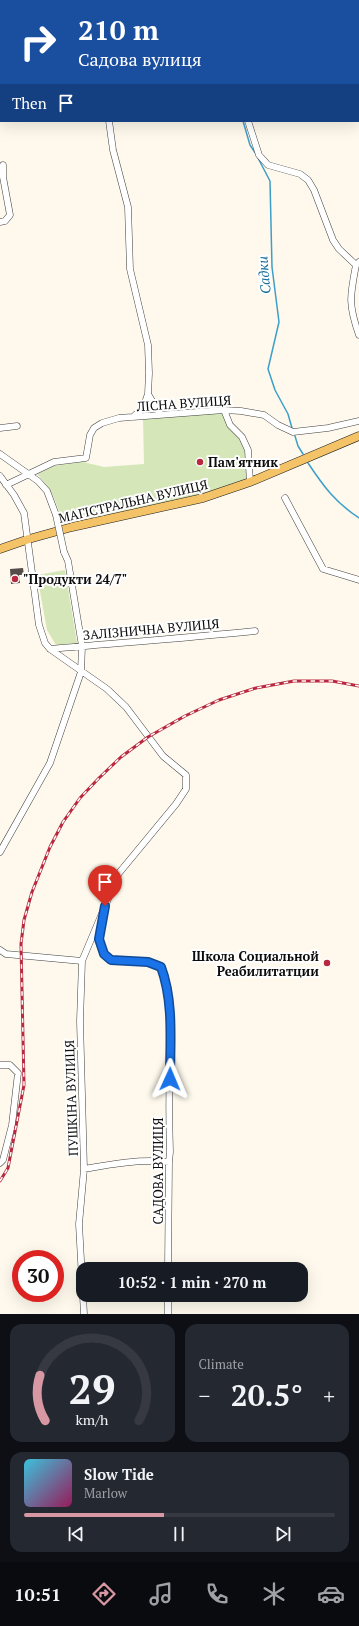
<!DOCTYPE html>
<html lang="en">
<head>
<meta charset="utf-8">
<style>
	:root { --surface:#171b24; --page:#242831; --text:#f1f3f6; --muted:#9ea1a6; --line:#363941; --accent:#d798a4 }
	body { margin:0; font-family:"PT Serif",serif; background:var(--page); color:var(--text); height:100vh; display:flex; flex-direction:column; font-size:15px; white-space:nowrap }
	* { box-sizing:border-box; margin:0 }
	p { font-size:13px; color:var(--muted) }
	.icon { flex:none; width:22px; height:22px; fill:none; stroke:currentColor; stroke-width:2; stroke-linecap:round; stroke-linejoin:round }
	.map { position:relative; height:1314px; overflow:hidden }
	.panel { display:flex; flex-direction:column; gap:10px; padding:10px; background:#0d0f14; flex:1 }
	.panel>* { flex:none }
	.hud { position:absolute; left:0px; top:0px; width:359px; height:122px; box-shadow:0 4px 16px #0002; background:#1a4fa0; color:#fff; overflow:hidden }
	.speed { position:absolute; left:12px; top:1250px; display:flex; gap:8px; font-size:20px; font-weight:700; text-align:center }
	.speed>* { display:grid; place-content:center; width:52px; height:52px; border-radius:50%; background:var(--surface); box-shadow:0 4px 16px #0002; line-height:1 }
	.speed .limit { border:6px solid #d22; background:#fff; color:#111 }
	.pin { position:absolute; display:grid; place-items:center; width:34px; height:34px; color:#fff; margin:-41px -17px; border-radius:50% 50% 50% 0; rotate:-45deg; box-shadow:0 0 4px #0007 }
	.pin .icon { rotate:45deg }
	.me { position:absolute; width:44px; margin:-22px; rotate:1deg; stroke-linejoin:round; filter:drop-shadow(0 0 3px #0008) }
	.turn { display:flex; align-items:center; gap:14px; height:84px; padding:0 12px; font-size:18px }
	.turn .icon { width:52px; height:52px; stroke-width:2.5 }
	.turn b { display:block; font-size:28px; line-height:34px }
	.then { display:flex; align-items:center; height:38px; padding:0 12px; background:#0003; gap:8px; font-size:15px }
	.big { font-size:30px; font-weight:700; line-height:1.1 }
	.panel .tile { flex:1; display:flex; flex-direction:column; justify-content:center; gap:6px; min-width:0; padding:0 14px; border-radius:12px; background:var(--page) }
	.panel .dial { align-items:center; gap:0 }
	.dial svg { height:104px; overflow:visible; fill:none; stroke:var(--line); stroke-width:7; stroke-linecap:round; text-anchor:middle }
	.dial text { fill:var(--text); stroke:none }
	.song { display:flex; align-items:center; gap:12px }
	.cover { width:48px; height:48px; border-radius:6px; background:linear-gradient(135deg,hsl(190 70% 55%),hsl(330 70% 35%)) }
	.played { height:4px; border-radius:2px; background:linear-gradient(90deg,var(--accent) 45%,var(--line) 45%) }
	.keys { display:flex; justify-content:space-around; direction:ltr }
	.heat { display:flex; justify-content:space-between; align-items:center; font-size:22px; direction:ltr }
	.panel .tiles { flex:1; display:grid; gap:10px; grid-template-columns:1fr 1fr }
	.tile:last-child { grid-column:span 2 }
	.trip { position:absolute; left:76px; top:1262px; width:232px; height:40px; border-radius:12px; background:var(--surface); box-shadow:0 4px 16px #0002; font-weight:700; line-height:40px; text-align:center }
	.dock { display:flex; height:64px; justify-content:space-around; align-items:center; background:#090b0e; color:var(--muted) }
	.dock .icon { width:28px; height:28px }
	.dock .current { color:var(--accent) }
	.dock b { font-size:18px; color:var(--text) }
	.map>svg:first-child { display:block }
	.green { fill:#d5e7b8 }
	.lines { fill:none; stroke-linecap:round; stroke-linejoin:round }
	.stream { stroke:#3c9fc9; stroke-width:1.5 }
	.building { fill:#554c49 }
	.minor-casing { stroke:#3f3f3f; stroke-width:7 }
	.major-casing { stroke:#1d1d1d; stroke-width:9 }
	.minor { stroke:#fff; stroke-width:6 }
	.major { stroke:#f4c367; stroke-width:8 }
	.rail-casing { stroke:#b8293f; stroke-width:3 }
	.rail { stroke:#fff; stroke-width:1.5; stroke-dasharray:4.5; stroke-linecap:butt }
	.minor-bridge-casing { stroke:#3f3f3f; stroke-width:7; stroke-linecap:butt }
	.minor-bridge { stroke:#fff; stroke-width:6 }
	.route-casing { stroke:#114b97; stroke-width:10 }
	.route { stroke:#1a73e8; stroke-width:7 }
	.poi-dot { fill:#b8293f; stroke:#fff; stroke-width:1.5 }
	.labels { text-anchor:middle; stroke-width:4; stroke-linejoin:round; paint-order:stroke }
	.street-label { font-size:13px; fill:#0c0c0c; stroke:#fff }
	.poi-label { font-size:13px; font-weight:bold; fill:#0c0c0c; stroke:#fff; text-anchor:start }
	.water-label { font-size:14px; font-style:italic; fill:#1a709a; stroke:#fff }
</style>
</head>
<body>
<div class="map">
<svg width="359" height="1314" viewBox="0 0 359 1314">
	<rect width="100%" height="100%" fill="#fef9ec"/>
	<path class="green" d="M220 412 224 414 228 427 239 439 246 450V480L201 494 63 524C58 506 51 487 37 474L54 466 83 462 104 467 144 464 143 418Z
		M65 570 77 643 56 645 47 630 37 575Z"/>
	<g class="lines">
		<path class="stream" d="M222 0V1
			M243 121 250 145 256 154
			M258 158 270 181 272 267 279 322 268 369 275 390 288 414 292 428
			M295 436 298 446 303 454
			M308 463C324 487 335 502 359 518"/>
	</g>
	<path class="building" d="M23 568 24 575H19L20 583 11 584 10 569Z"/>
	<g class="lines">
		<g class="minor-casing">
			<path id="minor" d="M94 0V1
				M358 18H359
				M0 108H1
				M109 121 113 150 128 207 130 269 148 345 149 373 148 394
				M248 121 259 155 268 165 300 174 308 180 314 190 333 240 339 249 356 265
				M0 222 5 221 10 215 3 177V165
				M359 262 356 265C350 296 348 304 359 335
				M224 410 230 425 242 437 248 450 250 482
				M133 417 143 408 148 394 160 414
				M0 428 17 426
				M0 454 38 481 47 491 56 515
				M0 476 14 495 24 513 39 625 45 643 50 649 107 689 126 707 163 756 186 775V789L176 804 119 873 82 961 80 1021 84 1169 79 1224 84 1314
				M6 485 54 462 86 458 90 435 94 428 102 423 119 418 224 410 241 411 264 415 278 425 293 432 328 428 359 421
				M285 498 323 569 359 580
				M50 649C118 643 187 638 255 631
				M0 852 50 763 81 672 82 646 68 561 64 552
				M103 917 99 939 104 954 111 960 148 962 161 967C172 997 170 1030 170 1061 169 1091 169 1122 170 1152L169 1162 168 1269
				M0 950 6 954 82 961
				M0 1065H10L18 1073 12 1125 3 1160 0 1163
				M84 1169C112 1164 140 1159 169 1162
				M168 1295V1314"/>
		</g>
		<g class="major-casing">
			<path id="major" d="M0 549 29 539 72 527 203 498 250 482 359 436"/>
		</g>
		<use href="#minor" class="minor"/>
		<use href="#major" class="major"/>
		<g class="rail-casing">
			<path id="rail" d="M0 1181 8 1168 24 1085 21 944 24 920 32 892 50 847 63 822 80 798 99 778 121 757 148 737 185 716 219 700 256 688 294 681H332L359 686"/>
		</g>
		<use href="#rail" class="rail"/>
		<g class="minor-bridge-casing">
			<path id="minor-bridge" d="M56 515 64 552"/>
		</g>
		<use href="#minor-bridge" class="minor-bridge"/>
	</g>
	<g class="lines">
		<g class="route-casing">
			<path id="route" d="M105 906 99 939 104 954 111 960 148 962 161 967C174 1002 170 1043 170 1079"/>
		</g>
		<use href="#route" class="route"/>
	</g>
	<g class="poi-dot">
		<circle cx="200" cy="462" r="4"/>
		<circle cx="15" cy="579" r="4"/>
		<circle cx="327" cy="963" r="4"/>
	</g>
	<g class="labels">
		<g class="street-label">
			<text transform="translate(184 403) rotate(-4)" y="5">ЛІСНА ВУЛИЦЯ</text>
			<text transform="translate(133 501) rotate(-13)" y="5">МАГІСТРАЛЬНА ВУЛИЦЯ</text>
			<text transform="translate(151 629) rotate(-5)" y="5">ЗАЛІЗНИЧНА ВУЛИЦЯ</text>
			<text transform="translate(71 1098) rotate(-92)" y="5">ПУШКІНА ВУЛИЦЯ</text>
			<text transform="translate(158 1171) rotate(-90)" y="5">САДОВА ВУЛИЦЯ</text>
		</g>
		<g class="poi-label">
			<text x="208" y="467">Пам'ятник</text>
			<text x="23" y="584">"Продукти 24/7"</text>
			<text x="319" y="961" text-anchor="end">Школа Социальной<tspan x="319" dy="15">Реабилитатции</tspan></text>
		</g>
		<g class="water-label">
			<text transform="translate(264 275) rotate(-95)" y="5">Садки</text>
		</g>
	</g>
</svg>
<div class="speed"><div class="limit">30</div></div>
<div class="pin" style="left:105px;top:906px;background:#d93025"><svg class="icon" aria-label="arrive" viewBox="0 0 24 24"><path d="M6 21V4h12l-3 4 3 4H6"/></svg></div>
<svg class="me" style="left:170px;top:1079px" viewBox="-20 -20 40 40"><path d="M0-17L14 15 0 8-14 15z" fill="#1a73e8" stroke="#fff" stroke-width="4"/></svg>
<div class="trip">10:52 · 1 min · 270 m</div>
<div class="hud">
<div class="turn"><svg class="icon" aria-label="right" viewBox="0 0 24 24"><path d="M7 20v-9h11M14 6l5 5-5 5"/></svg><div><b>210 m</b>Садова вулиця</div></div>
<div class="then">Then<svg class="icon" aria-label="arrive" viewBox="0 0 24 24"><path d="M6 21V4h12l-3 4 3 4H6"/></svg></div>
</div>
</div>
<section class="panel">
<div class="tiles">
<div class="tile dial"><svg viewBox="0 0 100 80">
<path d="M14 69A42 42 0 1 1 86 69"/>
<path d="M14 69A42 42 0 0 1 10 34" stroke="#d798a4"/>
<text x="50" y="56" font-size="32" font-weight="700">29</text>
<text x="50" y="72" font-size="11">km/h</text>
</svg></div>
<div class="tile"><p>Climate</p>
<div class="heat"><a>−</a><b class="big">20.5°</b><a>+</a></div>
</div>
<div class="tile">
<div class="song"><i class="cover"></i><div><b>Slow Tide</b><p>Marlow</p></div></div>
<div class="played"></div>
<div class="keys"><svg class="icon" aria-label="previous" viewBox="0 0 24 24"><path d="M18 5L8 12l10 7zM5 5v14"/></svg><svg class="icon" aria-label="pause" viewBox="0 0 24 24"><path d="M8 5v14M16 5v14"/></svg><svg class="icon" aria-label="next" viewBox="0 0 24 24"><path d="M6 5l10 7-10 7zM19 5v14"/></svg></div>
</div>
</div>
</section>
<nav class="dock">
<b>10:51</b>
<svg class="icon current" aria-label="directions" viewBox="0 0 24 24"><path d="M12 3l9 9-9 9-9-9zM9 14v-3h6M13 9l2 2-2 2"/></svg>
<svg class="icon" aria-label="music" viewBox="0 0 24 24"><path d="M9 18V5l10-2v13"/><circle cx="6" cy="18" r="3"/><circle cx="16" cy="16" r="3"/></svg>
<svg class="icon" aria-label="phone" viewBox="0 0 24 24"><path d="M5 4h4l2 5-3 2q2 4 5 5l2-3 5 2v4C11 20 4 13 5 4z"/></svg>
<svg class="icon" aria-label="climate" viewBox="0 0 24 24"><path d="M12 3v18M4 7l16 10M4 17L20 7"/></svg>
<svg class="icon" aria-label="car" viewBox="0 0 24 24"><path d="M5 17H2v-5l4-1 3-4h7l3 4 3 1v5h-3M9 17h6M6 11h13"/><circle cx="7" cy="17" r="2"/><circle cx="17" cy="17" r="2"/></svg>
</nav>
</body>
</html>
